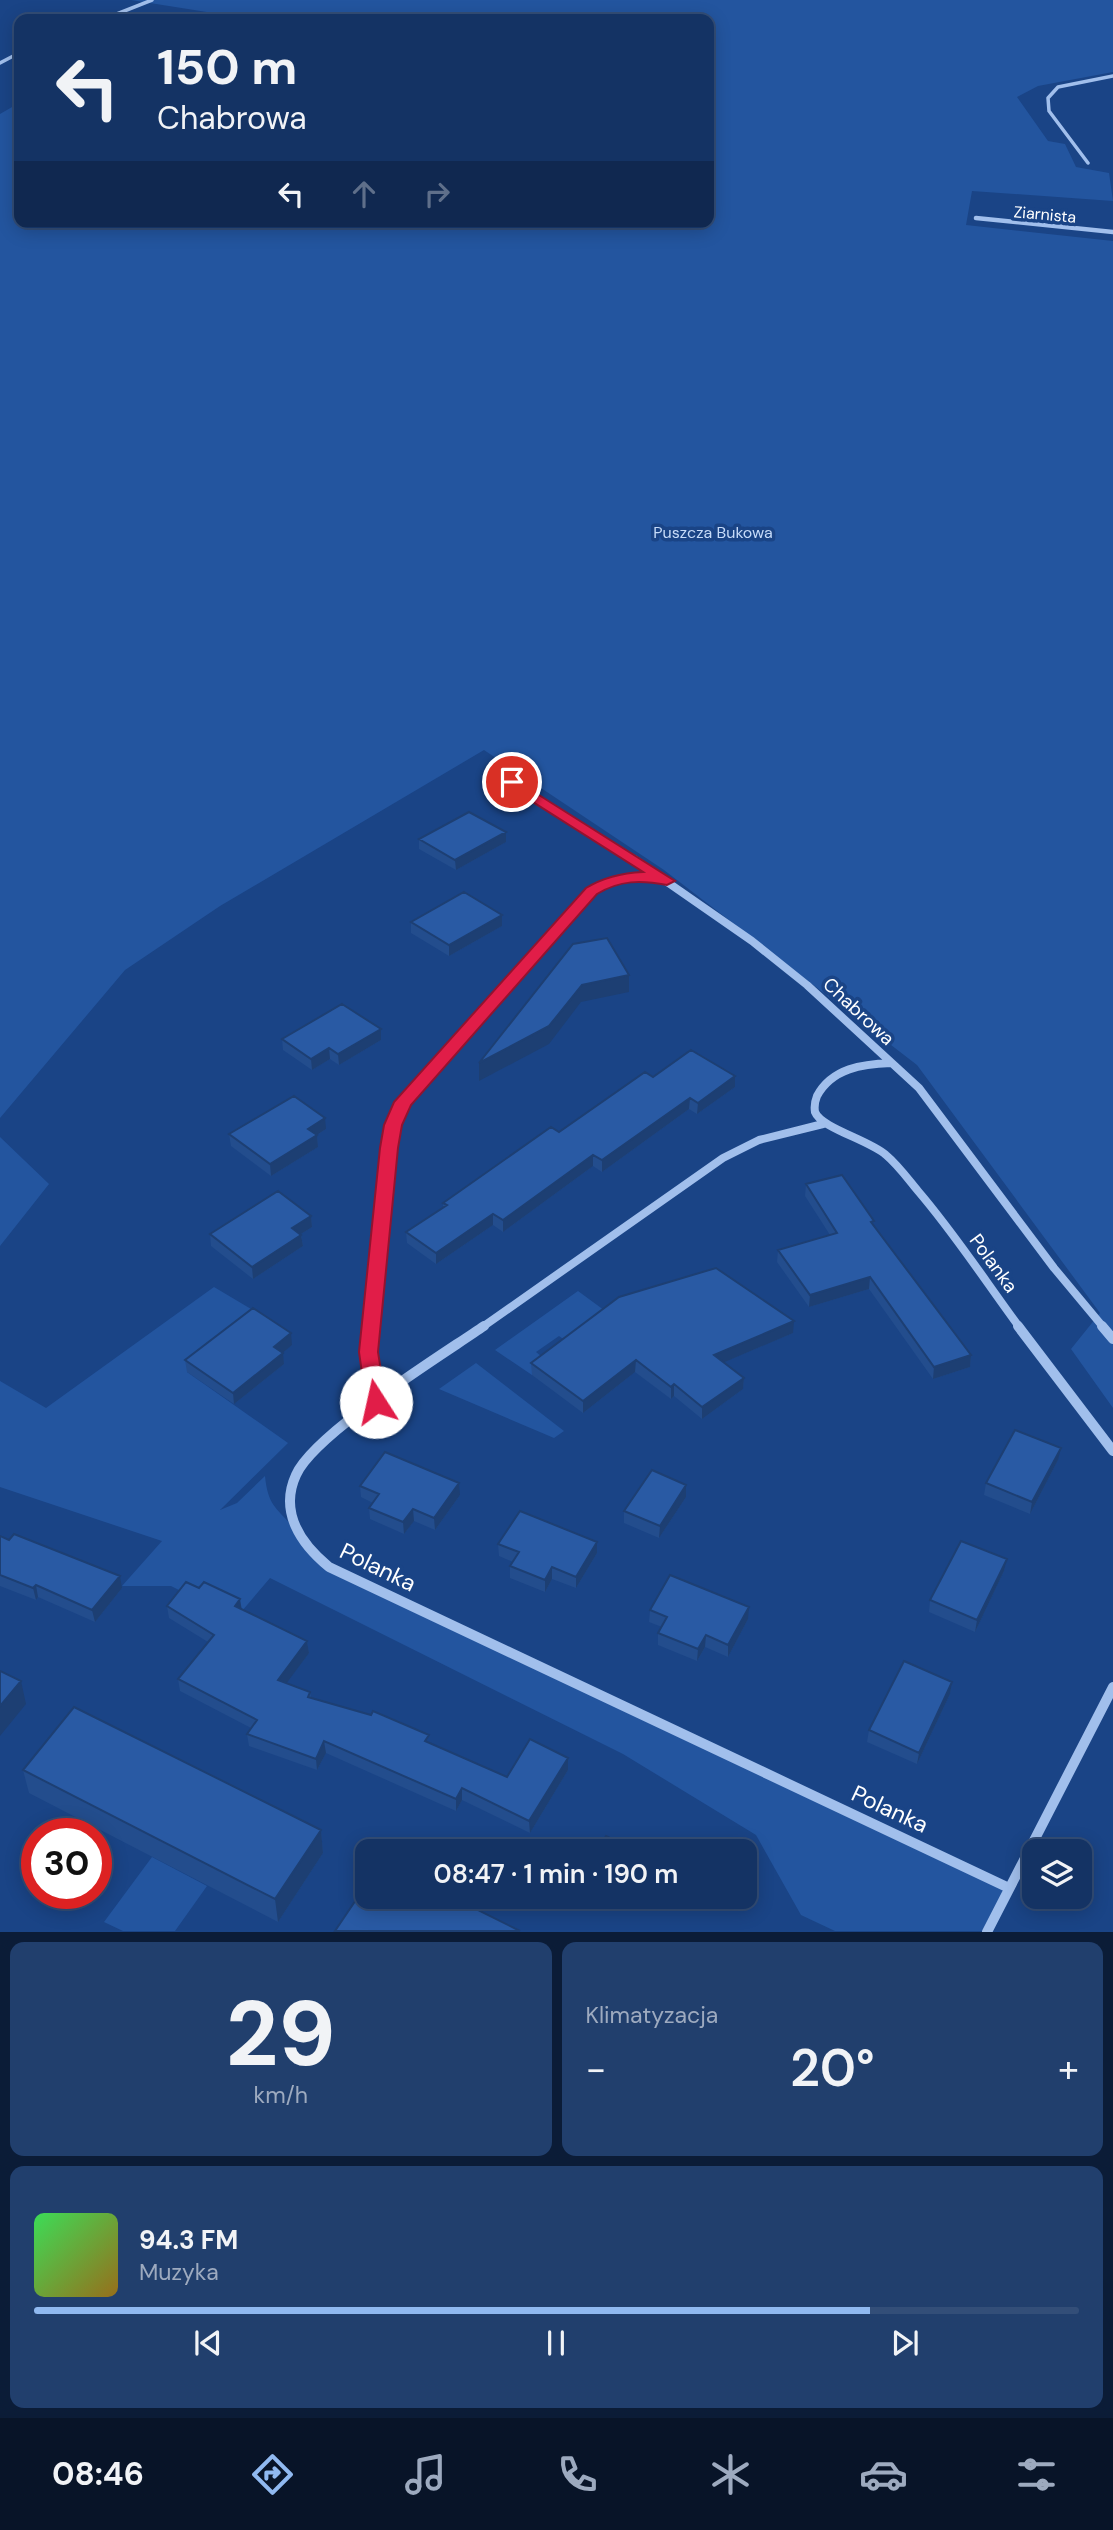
<!DOCTYPE html>
<html lang="pl">
<head>
<meta charset="utf-8">
<style>
	:root { --surface:#143364; --page:#213f6d; --text:#f1f3f6; --muted:#9daabf; --line:#334e78; --accent:#90b9f0 }
	body { margin:0; font-family:"DM Sans",sans-serif; background:var(--page); color:var(--text); height:100vh; display:flex; flex-direction:column; font-size:26px; white-space:nowrap }
	* { box-sizing:border-box; margin:0 }
	p { font-size:23px; color:var(--muted) }
	.icon { flex:none; width:38px; height:38px; fill:none; stroke:currentColor; stroke-width:2; stroke-linecap:round; stroke-linejoin:round }
	.map { position:relative; height:1932px; overflow:hidden }
	.sheet { display:flex; flex-direction:column; gap:10px; padding:10px; background:#0b1c37; flex:1 }
	.sheet>* { flex:none }
	.banner { position:absolute; left:14px; top:14px; width:700px; height:214px; border-radius:14px; box-shadow:0 4px 18px #0003,0 0 0 2px var(--line); background:#143364; color:var(--text); overflow:hidden }
	.buttons { position:absolute; left:1022px; top:1839px; display:grid; gap:14px }
	.buttons a { display:grid; place-items:center; width:70px; height:70px; border-radius:14px; background:var(--surface); box-shadow:0 4px 18px #0003,0 0 0 2px var(--line); font-size:35px }
	.speed { position:absolute; left:21px; top:1818px; display:flex; gap:14px; font-size:35px; font-weight:700; text-align:center }
	.speed>* { display:grid; place-content:center; width:91px; height:91px; border-radius:50%; background:var(--surface); box-shadow:0 4px 18px #0003,0 0 0 2px var(--line); line-height:1 }
	.speed .limit { border:10px solid #d22; background:#fff; color:#111 }
	.pin { position:absolute; display:grid; place-items:center; width:60px; height:60px; color:#fff; margin:-30px; border:4px solid #fff; border-radius:50%; box-shadow:0 2px 7px #0007 }
	.me { position:absolute; width:77px; margin:-38px; rotate:350deg; stroke-linejoin:round; filter:drop-shadow(0 0 5px #0008) }
	.turn { display:flex; align-items:center; gap:24px; height:147px; padding:0 28px; font-size:32px }
	.turn .icon { width:91px; height:91px; stroke-width:2.5 }
	.turn b { display:block; font-size:49px; line-height:60px }
	.lanes { display:flex; align-items:center; height:66px; padding:0 28px; background:#0003; justify-content:center; gap:35px; direction:ltr }
	.lanes .off { opacity:.35 }
	.big { font-size:52px; font-weight:600; line-height:1.1 }
	.sheet .tile { flex:1; display:flex; flex-direction:column; justify-content:center; gap:10px; min-width:0; padding:0 24px; border-radius:14px; background:var(--page) }
	.sheet .dial { align-items:center; gap:0 }
	.dial b { font-size:91px; line-height:1 }
	.song { display:flex; align-items:center; gap:21px }
	.cover { width:84px; height:84px; border-radius:10px; background:linear-gradient(135deg,hsl(130 70% 55%),hsl(40 70% 35%)) }
	.played { height:7px; border-radius:4px; background:linear-gradient(90deg,var(--accent) 80%,var(--line) 80%) }
	.keys { display:flex; justify-content:space-around; direction:ltr }
	.heat { display:flex; justify-content:space-between; align-items:center; font-size:38px; direction:ltr }
	.sheet .tiles { flex:1; display:grid; gap:10px; grid-template-columns:1fr 1fr }
	.tile:last-child { grid-column:span 2 }
	.trip { position:absolute; left:355px; top:1839px; width:402px; height:70px; border-radius:14px; background:var(--surface); box-shadow:0 4px 18px #0003,0 0 0 2px var(--line); font-weight:600; line-height:70px; text-align:center }
	.menu { display:flex; height:112px; justify-content:space-around; align-items:center; background:#081428; color:var(--muted) }
	.menu .icon { width:49px; height:49px }
	.menu .current { color:var(--accent) }
	.menu b { font-size:32px; color:var(--text) }
	.map>svg:first-child { display:block }
	.green { fill:#23559f }
	.lines { fill:none; stroke-linecap:round; stroke-linejoin:round }
	.minor-far4 { stroke:#a1bfec; stroke-width:3.5 }
	.minor-far3 { stroke:#a1bfec; stroke-width:4.5 }
	.minor-far2 { stroke:#a1bfec; stroke-width:6 }
	.minor-far1 { stroke:#a1bfec; stroke-width:8 }
	.minor { stroke:#a1bfec; stroke-width:10 }
	.wall { fill:#234d8d }
	.shaded-wall { fill:#1d3f73 }
	.building { fill:#295aa4; stroke:#1d3f73; stroke-width:2 }
	.route { fill:#e11d48; stroke:#92132f; stroke-width:2 }
	.labels { text-anchor:middle; stroke-width:7; stroke-linejoin:round; paint-order:stroke }
	.far-street-label { font-size:16px; fill:#fff; stroke:#1a4486 }
	.far-park-label { font-size:16px; fill:#c6dbf9; stroke:#1a4486 }
	.street-label { font-size:19px; fill:#fff; stroke:#1a4486 }
	.near-street-label { font-size:23px; fill:#fff; stroke:#1a4486 }
</style>
</head>
<body>
<div class="map">
<svg width="1113" height="1932" viewBox="0 0 1113 1932">
	<rect width="100%" height="100%" fill="#1a4486"/>
	<path class="green" d="M131 0H1113V72L1038 86 1017 97 1048 141 1065 144 1076 167 1109 173 1113 201 972 191 966 225 1113 241V1408L1071 1349 1100 1313 917 1065 664 870 484 750 220 906 125 970 0 1118V114L19 103V222H709V19H225L232 16Z
		M0 1137 49 1184 0 1246Z
		M214 1287 251 1309 227 1328 187 1372 288 1443 220 1510 237 1503 265 1476C268 1506 276 1507 294 1528 299 1535 304 1545 309 1553L1009 1888 987 1931H835L801 1915 756 1835 623 1754 270 1578 242 1611 197 1599 171 1586H122L162 1541 0 1487V1381L46 1408Z
		M578 1291 680 1366 637 1370 572 1345 559 1336 536 1352 548 1362 532 1375 495 1350Z
		M476 1363 564 1431 554 1438 439 1389Z
		M152 1857 207 1886 175 1931H123L104 1922Z"/>
	<g class="lines">
		<path class="minor-far4" d="M104 19 152 0
			M0 63 19 53
			M1088 163 1049 111 1048 98 1058 87 1113 76"/>
		<path class="minor-far3" d="M976 218 1113 232"/>
		<path class="minor-far2" d="M511 782 636 860"/>
		<path class="minor-far1" d="M634 859 752 941 807 985 919 1088 1054 1268 1104 1328
			M891 1063C863 1064 832 1068 817 1096 815 1101 814 1106 815 1112 821 1128 869 1140 886 1155 898 1165 908 1179 918 1191 955 1234 986 1282 1020 1328
			M370 1328 389 1148 393 1125 403 1103 592 891C615 877 637 876 663 880
			M481 1328 723 1158 759 1140 823 1124"/>
		<path class="minor" d="M371 1326 368 1352 376 1402
			M484 1326C442 1355 314 1434 296 1475 279 1512 301 1544 329 1567L1009 1888
			M1018 1326 1113 1451
			M1102 1326 1113 1339
			M987 1932 1113 1687"/>
	</g>
	<path class="wall" d="M419 839 506 842 456 870 419 849Z
		M502 915V926L449 956 411 933V922Z
		M381 1029V1040L339 1065 330 1059 312 1070 283 1050 282 1039Z
		M735 1076V1087L697 1114 689 1109 602 1172 593 1166 503 1232 493 1225 436 1264 407 1243 406 1232 443 1208V1203L653 1077Z
		M326 1129 317 1135 318 1147 271 1176 231 1146 229 1134Z
		M806 1184 873 1225 971 1355 970 1367 933 1379 869 1289 809 1307 777 1262 778 1250 830 1235 805 1196Z
		M311 1216 312 1227 301 1234 303 1246 253 1279 211 1246 210 1234Z
		M793 1333 724 1362 744 1378 743 1389 702 1419 674 1396 671 1399 635 1372 583 1413 532 1375 531 1363Z
		M292 1345 282 1352 284 1364 234 1404 187 1372 185 1360Z
		M1058 1460 1030 1514 984 1495 986 1483Z
		M360 1486 460 1495 435 1530 414 1521 404 1534 370 1519 369 1508 373 1503 361 1497Z
		M686 1497 659 1538 624 1523V1511Z
		M0 1536 122 1588 95 1622 38 1597 36 1600 0 1586Z
		M498 1544 597 1553 576 1588 552 1579 545 1592 510 1578V1566L513 1562 499 1556Z
		M1007 1559 1004 1571 975 1632 929 1612 930 1600Z
		M167 1606 242 1610 307 1641 309 1653 286 1683 310 1692 311 1697 429 1742 507 1777 568 1758V1770L530 1833 462 1800 456 1811 326 1753 317 1770 249 1746 247 1734 251 1728 180 1691 178 1679 208 1642 169 1618Z
		M650 1610 748 1619 728 1657 705 1647 697 1661 658 1645V1633L662 1627 649 1622Z
		M952 1682 950 1694 917 1764 867 1742 869 1730Z
		M23 1770 321 1830 323 1853 278 1922 29 1793Z
		M617 1897H633L629 1903Z"/>
	<path class="shaded-wall" d="M506 832V842L456 870 455 860Z
		M502 915V926L449 956V945Z
		M629 975V992L581 1002 549 1044 479 1081V1063L582 985Z
		M381 1029V1040L339 1065 338 1054Z
		M329 1048 330 1059 312 1070 311 1059Z
		M735 1076V1087L697 1114 698 1103Z
		M690 1098 689 1109 602 1172V1160Z
		M325 1118 326 1129 309 1140 308 1129Z
		M317 1135 318 1147 271 1176 270 1164Z
		M593 1155V1166L503 1232V1220Z
		M493 1214V1225L436 1264V1253Z
		M311 1216 312 1227 293 1239 292 1228Z
		M301 1235 303 1246 253 1279 252 1267Z
		M870 1277 869 1289 809 1307 810 1295Z
		M794 1321 793 1333 713 1367 714 1355Z
		M291 1333 292 1345 275 1359 274 1347Z
		M283 1353 284 1364 234 1404 233 1393Z
		M971 1355 970 1367 933 1379 934 1367Z
		M636 1360 635 1372 583 1413V1401Z
		M744 1378 743 1389 702 1419V1407Z
		M674 1384V1396L671 1399V1387Z
		M1061 1448 1058 1460 1030 1514 1032 1502Z
		M459 1483 460 1495 435 1530 434 1518Z
		M686 1485V1497L659 1538 660 1526Z
		M413 1509 414 1521 404 1534 403 1522Z
		M597 1542V1553L576 1588V1577Z
		M1007 1559 1004 1571 975 1632 977 1620Z
		M552 1567V1579L545 1592V1580Z
		M120 1576 122 1588 95 1622 92 1610Z
		M36 1585 38 1597 36 1600 33 1588Z
		M240 1599 242 1611 235 1606Z
		M749 1607 748 1619 728 1657V1645Z
		M706 1635 705 1647 697 1661 698 1649Z
		M307 1641 309 1653 280 1692 278 1680Z
		M21 1681 26 1704 0 1736V1706Z
		M952 1682 950 1694 917 1764 919 1753Z
		M324 1741 326 1753 317 1770 316 1759Z
		M568 1758V1770L530 1833 529 1821Z
		M462 1788V1800L456 1811V1799Z
		M321 1830 323 1853 278 1922 275 1899Z"/>
	<path class="building" d="M469 812 506 832 455 860 419 839Z
		M464 892 502 915 449 945 411 922Z
		M607 938 629 975 582 985 549 1026 479 1063 573 944Z
		M342 1004 381 1029 338 1054 329 1048 311 1059 282 1039Z
		M691 1050 735 1076 698 1103 690 1098 602 1160 593 1155 503 1220 493 1214 436 1253 406 1232 447 1205 443 1203 551 1127 559 1132 645 1072 653 1077Z
		M294 1096 325 1118 308 1129 317 1135 270 1164 229 1134Z
		M842 1175 874 1221 871 1222 971 1355 934 1367 870 1277 810 1295 778 1250 837 1233 806 1184Z
		M278 1191 311 1216 292 1228 301 1235 252 1267 210 1234Z
		M716 1268 794 1321 714 1355 744 1378 702 1407 674 1384 671 1387 636 1360 583 1401 531 1363 619 1297Z
		M253 1308 291 1333 274 1347 283 1353 233 1393 185 1360Z
		M1015 1430 1061 1448 1032 1502 986 1483Z
		M385 1452 459 1483 434 1518 413 1509 403 1522 369 1508 379 1494 360 1486Z
		M652 1470 686 1485 660 1526 624 1511Z
		M520 1511 597 1542 576 1577 552 1567 545 1580 510 1566 519 1552 498 1544Z
		M14 1534 120 1576 92 1610 36 1585 33 1588 0 1575V1536L9 1540Z
		M961 1541 1007 1559 977 1620 930 1600Z
		M670 1575 749 1607 728 1645 706 1635 698 1649 658 1633 667 1617 650 1610Z
		M186 1582 199 1588 204 1582 240 1599 235 1606 307 1641 278 1680 310 1692 308 1697 371 1715 373 1711 429 1735 425 1741 507 1777 530 1739 568 1758 529 1821 462 1788 456 1799 324 1741 316 1759 247 1734 257 1720 178 1679 214 1635 167 1606Z
		M904 1661 952 1682 919 1753 869 1730Z
		M0 1671 21 1681 0 1706Z
		M74 1707 321 1830 275 1899 23 1770Z
		M606 1836 637 1852H597Z
		M368 1882V1897H452L520 1931H335Z"/>
	<path class="route" d="M512 778 675 881 667 885C641 880 620 880 597 894L411 1105 402 1125 398 1148 378 1352 386 1402 383 1407 376 1409 369 1407 366 1402 359 1352 380 1148 384 1125 394 1102 586 888C604 877 622 873 643 872L506 785V779Z"/>
	<g class="labels">
		<g class="far-street-label">
			<text transform="translate(1045 214) rotate(5)" y="6">Ziarnista</text>
		</g>
		<g class="far-park-label">
			<text x="713" y="538">Puszcza Bukowa</text>
		</g>
		<g class="street-label">
			<text transform="translate(859 1011) rotate(43)" y="7">Chabrowa</text>
			<text transform="translate(994 1263) rotate(54)" y="7">Polanka</text>
		</g>
		<g class="near-street-label">
			<text transform="translate(378 1567) rotate(26)" y="8">Polanka</text>
			<text transform="translate(890 1809) rotate(25)" y="8">Polanka</text>
		</g>
	</g>
</svg>
<div class="buttons">
<a><svg class="icon" aria-label="layers" viewBox="0 0 24 24"><path d="M12 4l9 5-9 5-9-5zM3 14l9 5 9-5"/></svg></a>
</div>
<div class="speed"><div class="limit">30</div></div>
<div class="pin" style="left:512px;top:782px;background:#d93025"><svg class="icon" aria-label="arrive" viewBox="0 0 24 24"><path d="M6 21V4h12l-3 4 3 4H6"/></svg></div>
<svg class="me" style="left:376px;top:1402px" viewBox="-20 -20 40 40"><circle r="19" fill="#fff"/><path d="M0-13L10 11 0 6-10 11z" fill="#e11d48"/></svg>
<div class="trip">08:47 · 1 min · 190 m</div>
<div class="banner">
<div class="turn"><svg class="icon" aria-label="left" viewBox="0 0 24 24"><path d="M17 20v-9H6M10 6l-5 5 5 5"/></svg><div><b>150 m</b>Chabrowa</div></div>
<div class="lanes"><svg class="icon" aria-label="left" viewBox="0 0 24 24"><path d="M17 20v-9H6M10 6l-5 5 5 5"/></svg><svg class="icon off" aria-label="ahead" viewBox="0 0 24 24"><path d="M12 20V5M6 11l6-6 6 6"/></svg><svg class="icon off" aria-label="right" viewBox="0 0 24 24"><path d="M7 20v-9h11M14 6l5 5-5 5"/></svg></div>
</div>
</div>
<section class="sheet">
<div class="tiles">
<div class="tile dial"><b>29</b><p>km/h</p></div>
<div class="tile"><p>Klimatyzacja</p>
<div class="heat"><a>−</a><b class="big">20°</b><a>+</a></div>
</div>
<div class="tile">
<div class="song"><i class="cover"></i><div><b>94.3 FM</b><p>Muzyka</p></div></div>
<div class="played"></div>
<div class="keys"><svg class="icon" aria-label="previous" viewBox="0 0 24 24"><path d="M18 5L8 12l10 7zM5 5v14"/></svg><svg class="icon" aria-label="pause" viewBox="0 0 24 24"><path d="M8 5v14M16 5v14"/></svg><svg class="icon" aria-label="next" viewBox="0 0 24 24"><path d="M6 5l10 7-10 7zM19 5v14"/></svg></div>
</div>
</div>
</section>
<nav class="menu">
<b>08:46</b>
<svg class="icon current" aria-label="directions" viewBox="0 0 24 24"><path d="M12 3l9 9-9 9-9-9zM9 14v-3h6M13 9l2 2-2 2"/></svg>
<svg class="icon" aria-label="music" viewBox="0 0 24 24"><path d="M9 18V5l10-2v13"/><circle cx="6" cy="18" r="3"/><circle cx="16" cy="16" r="3"/></svg>
<svg class="icon" aria-label="phone" viewBox="0 0 24 24"><path d="M5 4h4l2 5-3 2q2 4 5 5l2-3 5 2v4C11 20 4 13 5 4z"/></svg>
<svg class="icon" aria-label="climate" viewBox="0 0 24 24"><path d="M12 3v18M4 7l16 10M4 17L20 7"/></svg>
<svg class="icon" aria-label="car" viewBox="0 0 24 24"><path d="M5 17H2v-5l4-1 3-4h7l3 4 3 1v5h-3M9 17h6M6 11h13"/><circle cx="7" cy="17" r="2"/><circle cx="17" cy="17" r="2"/></svg>
<svg class="icon" aria-label="filters" viewBox="0 0 24 24"><path d="M4 7h16M4 17h16"/><circle cx="9" cy="7" r="2"/><circle cx="15" cy="17" r="2"/></svg>
</nav>
</body>
</html>
